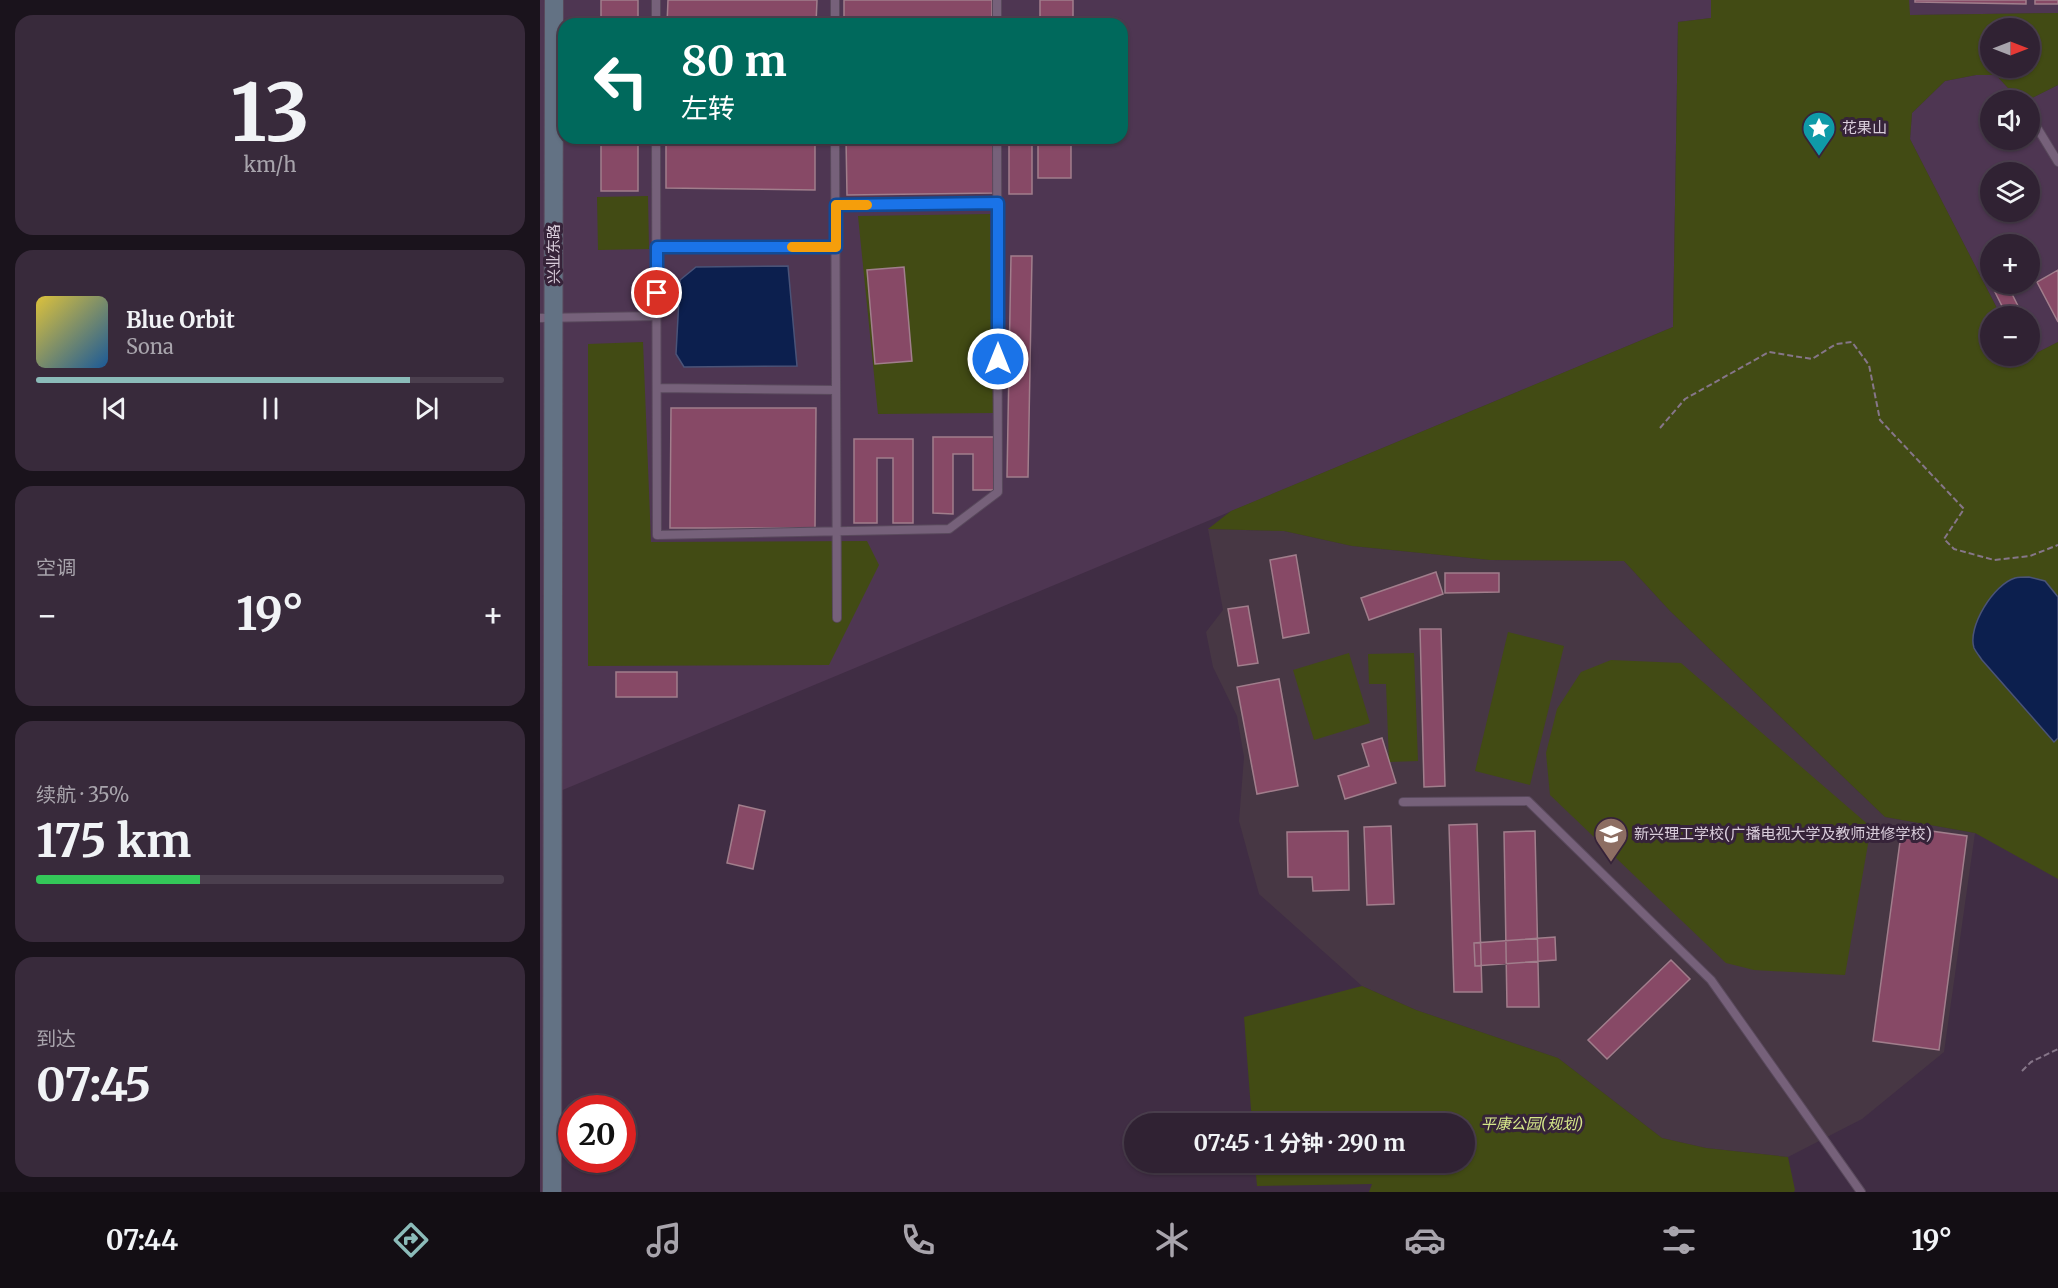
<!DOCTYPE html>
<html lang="zh">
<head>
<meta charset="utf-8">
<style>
	:root { --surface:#302233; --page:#382a3b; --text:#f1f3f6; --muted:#a8a4ac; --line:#4b3f4e; --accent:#8bbbb9 }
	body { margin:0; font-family:Merriweather,"Noto Sans SC",serif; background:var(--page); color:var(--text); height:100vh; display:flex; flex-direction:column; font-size:22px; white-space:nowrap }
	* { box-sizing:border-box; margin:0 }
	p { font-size:20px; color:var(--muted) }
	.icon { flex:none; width:33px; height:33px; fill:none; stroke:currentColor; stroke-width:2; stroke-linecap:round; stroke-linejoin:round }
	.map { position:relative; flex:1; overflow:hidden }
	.panel { display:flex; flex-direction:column; gap:15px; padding:15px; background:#1a131c; width:540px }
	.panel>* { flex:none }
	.top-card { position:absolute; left:18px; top:18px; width:570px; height:126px; border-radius:18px; box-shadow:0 2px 4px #0004,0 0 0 2px var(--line); background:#00695c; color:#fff; overflow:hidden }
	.needle { width:39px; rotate:90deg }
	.tools { position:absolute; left:1440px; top:18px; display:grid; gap:12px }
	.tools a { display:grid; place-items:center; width:60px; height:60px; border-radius:50%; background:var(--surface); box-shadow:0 2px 4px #0004,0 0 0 2px var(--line); font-size:30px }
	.speed { position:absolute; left:18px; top:1095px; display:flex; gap:12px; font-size:30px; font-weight:700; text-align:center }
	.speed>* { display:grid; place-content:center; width:78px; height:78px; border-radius:50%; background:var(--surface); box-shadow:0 2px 4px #0004,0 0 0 2px var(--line); line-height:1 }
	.speed .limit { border:9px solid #d22; background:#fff; color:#111 }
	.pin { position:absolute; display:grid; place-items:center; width:51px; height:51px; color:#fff; margin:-26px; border:3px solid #fff; border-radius:50%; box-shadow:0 2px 6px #0007 }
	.me { position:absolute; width:66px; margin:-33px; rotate:0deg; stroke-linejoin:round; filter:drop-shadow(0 0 4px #0008) }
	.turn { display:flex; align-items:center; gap:21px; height:126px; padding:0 24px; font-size:27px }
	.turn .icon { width:78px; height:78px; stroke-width:2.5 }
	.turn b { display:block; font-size:42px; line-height:51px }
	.big { font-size:45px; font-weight:700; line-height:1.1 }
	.panel .tile { flex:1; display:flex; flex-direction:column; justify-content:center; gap:9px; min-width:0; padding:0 21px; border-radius:18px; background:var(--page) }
	.panel .dial { align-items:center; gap:0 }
	.dial b { font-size:78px; line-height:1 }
	.song { display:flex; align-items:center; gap:18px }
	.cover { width:72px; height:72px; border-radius:9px; background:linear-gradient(135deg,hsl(50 70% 55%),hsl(210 70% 35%)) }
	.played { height:6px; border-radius:3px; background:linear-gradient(90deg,var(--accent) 80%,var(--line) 80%) }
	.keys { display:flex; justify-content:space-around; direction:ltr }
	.heat { display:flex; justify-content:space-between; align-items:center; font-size:33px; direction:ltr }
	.charge { height:9px; border-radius:4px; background:linear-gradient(90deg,#34c759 35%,var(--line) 0) }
	.trip { position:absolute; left:584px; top:1113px; width:351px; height:60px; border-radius:30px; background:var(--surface); box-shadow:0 2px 4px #0004,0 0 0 2px var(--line); font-weight:700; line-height:60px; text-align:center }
	.tab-bar { display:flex; height:96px; justify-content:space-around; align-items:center; background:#130e14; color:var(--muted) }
	.tab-bar .icon { width:42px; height:42px }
	.tab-bar .on { color:var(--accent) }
	.tab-bar b { font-size:27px; color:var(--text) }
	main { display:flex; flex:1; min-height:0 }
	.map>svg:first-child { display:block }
	.built { fill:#4e3652; fill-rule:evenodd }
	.education { fill:#473744 }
	.green { fill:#424b14; fill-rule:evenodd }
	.water { fill:#0c1f4e; stroke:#4a5378; stroke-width:1.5 }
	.building { fill:#874966; stroke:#a17e8c; stroke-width:1.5 }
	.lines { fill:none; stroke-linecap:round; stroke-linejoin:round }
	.lane-casing { stroke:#59495c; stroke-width:10 }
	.secondary-casing { stroke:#59495c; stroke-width:20 }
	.path { stroke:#867689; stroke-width:2; stroke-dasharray:6 3; stroke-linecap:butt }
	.lane { stroke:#76617a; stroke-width:8 }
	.secondary { stroke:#637284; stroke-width:18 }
	.route-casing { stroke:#114b97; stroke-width:15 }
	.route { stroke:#1a73e8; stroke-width:10 }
	.slow { stroke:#f59e0b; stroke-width:10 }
	.labels { text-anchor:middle; stroke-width:6; stroke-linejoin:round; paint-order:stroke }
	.poi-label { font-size:15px; fill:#d9cddb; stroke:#362339; text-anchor:start }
	.street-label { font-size:15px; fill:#d9cddb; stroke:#362339 }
	.park-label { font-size:15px; font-style:italic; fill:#d6e88a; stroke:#362339 }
</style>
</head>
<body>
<main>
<section class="panel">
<div class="tile dial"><b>13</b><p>km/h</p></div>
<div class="tile">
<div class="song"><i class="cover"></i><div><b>Blue Orbit</b><p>Sona</p></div></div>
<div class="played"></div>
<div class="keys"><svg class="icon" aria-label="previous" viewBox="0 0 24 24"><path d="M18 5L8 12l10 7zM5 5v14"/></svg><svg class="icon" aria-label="pause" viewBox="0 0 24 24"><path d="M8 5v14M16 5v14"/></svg><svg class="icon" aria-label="next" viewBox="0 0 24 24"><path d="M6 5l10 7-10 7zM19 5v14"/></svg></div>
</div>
<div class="tile"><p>空调</p>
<div class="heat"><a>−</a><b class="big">19°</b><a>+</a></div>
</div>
<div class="tile"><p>续航 · 35%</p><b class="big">175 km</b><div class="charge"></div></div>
<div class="tile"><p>到达</p><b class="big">07:45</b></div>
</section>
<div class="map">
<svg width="1518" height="1192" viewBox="0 0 1518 1192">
	<rect width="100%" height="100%" fill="#402d44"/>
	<path class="built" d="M0 0H1518V13L1171 18 1138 22 1133 327 13 794 12 1192H0ZM24 24H582V138H24Z
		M1436 75H1456L1479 100H1450V140H1490V100H1488L1518 85V342L1483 360 1481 356H1490V316H1461L1370 139 1372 113 1405 81ZM1450 172H1490V212H1450ZM1450 244H1490V284H1450Z"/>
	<path class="education" d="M668 529 744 531 812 546 950 560 1084 561 1130 611 1345 817 1435 833 1404 1052 1322 1119 1248 1157 1166 1148 1122 1138 1018 1058 876 1010 822 986 719 894 699 821 704 757 697 716 673 667 666 632 683 610Z"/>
	<path class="green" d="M1171 0H1369L1370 15 1518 13V85L1488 100H1479L1456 75H1436L1405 81 1372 113 1370 139 1461 316H1450V356H1481L1483 360 1518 342V879L1435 833 1345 817 1130 611 1084 561 950 560 812 546 744 531 668 529 691 511 1133 327 1138 22 1171 18ZM1450 28H1490V68H1450Z
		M108 196 109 249 58 250 57 197Z
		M450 214 453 413 338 414 318 216Z
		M103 342 111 542 327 541 339 565 289 665 48 666V344Z
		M968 632 1024 646 990 785 935 771Z
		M809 653 830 723 774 740 753 670Z
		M874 653 878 761 849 762 846 684H829L828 654Z
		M1071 660 1141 663 1331 827 1305 975 1214 970 1186 963 1010 795 1006 753 1017 709 1041 672Z
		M822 986 876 1010 1018 1058 1122 1138 1166 1148 1248 1157 1255 1190 1254 1192H829L832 1184 717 1186 715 1163 924 1162V1124L712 1123 704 1017Z"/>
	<path class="water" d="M248 266 257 366 144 367 136 354 140 280 156 267Z
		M1489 577 1505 581 1518 597V738L1514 742 1442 660C1440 657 1436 652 1434 648 1427 627 1454 584 1475 578 1479 577 1485 577 1489 577Z"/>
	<path class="building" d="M61 0H98V24H61Z
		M128 0H277L276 24H127Z
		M304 0H452V24H304Z
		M500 0H533V24H500Z
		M1375 0H1486V4L1375 2Z
		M1495 0H1518V4H1495Z
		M61 138H98V191H61Z
		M126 138H275V190L126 188Z
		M306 138H454L455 193 307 195Z
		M469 138H492V194H469Z
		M498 138H531V178H498Z
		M471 256H492L488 477H467Z
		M1450 258V283L1441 263Z
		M364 267 372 361 335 364 327 270Z
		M1518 270V322L1497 282Z
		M1451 284H1467L1483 316H1467Z
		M131 408H276L275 528H130Z
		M393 437H456V490H433V454H413V514L393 513Z
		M314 439H373V523H353V458H337V523H314Z
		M756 555 769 633 743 638 730 560Z
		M896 572 903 594 829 620 821 598Z
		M905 573H959V592L905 593Z
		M708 606 718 663 698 666 688 609Z
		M880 629H901L905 786 884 787Z
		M76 672H137V697H76Z
		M739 679 758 786 717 794 697 687Z
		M842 738 856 783 805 799 798 776 829 766 822 744Z
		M199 805 225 811 213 869 187 863Z
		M937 824 942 992H914L909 825Z
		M851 826 854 904 827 905 824 827Z
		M1362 827 1427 836 1399 1050 1333 1041Z
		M808 831 809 890 773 891 772 877H748L747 832Z
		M995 831 999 1007H967L964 832Z
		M1015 937 1016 960 935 966 934 943Z
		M1131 960 1150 979 1067 1059 1048 1040Z"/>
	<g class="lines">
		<g class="lane-casing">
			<path id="lane" d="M116 0V24
				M295 0V24
				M457 0V24
				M1490 116 1518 162
				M116 138 117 535 409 529 458 492 457 138
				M295 138 297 618
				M296 205 458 203
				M117 247H296
				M0 318 117 316
				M117 388 296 390
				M863 802 988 801 1171 980 1321 1192"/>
		</g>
		<g class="secondary-casing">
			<path id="secondary" d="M12 1192 14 0"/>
		</g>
		<path class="path" d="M1120 428 1145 399 1229 352 1272 359 1296 344 1312 342 1329 365 1340 420 1424 509 1404 539 1414 549 1454 560 1490 556 1518 545
			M1482 1071 1491 1062 1518 1049"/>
		<use href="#lane" class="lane"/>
		<use href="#secondary" class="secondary"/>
	</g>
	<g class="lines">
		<g class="route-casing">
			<path id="route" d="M117 293V247H296V205L458 203V359"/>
		</g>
		<use href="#route" class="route"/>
		<path class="slow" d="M252 247H296V205H327"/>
	</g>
	<defs>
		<g id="sight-pin" transform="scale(1.725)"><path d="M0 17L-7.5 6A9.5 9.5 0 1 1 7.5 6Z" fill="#0f9aa8" stroke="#362339"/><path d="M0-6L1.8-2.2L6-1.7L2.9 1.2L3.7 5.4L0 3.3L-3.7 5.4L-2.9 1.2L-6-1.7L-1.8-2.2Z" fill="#fff"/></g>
		<g id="university-pin" transform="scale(1.725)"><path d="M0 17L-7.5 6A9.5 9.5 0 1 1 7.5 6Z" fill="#8d6e63" stroke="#362339"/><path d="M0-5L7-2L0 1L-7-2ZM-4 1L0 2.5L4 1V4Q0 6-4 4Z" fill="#fff"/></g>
	</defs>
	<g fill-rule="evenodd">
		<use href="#sight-pin" x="1279" y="128"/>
		<use href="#university-pin" x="1071" y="834"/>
	</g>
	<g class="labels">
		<g class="poi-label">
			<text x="1302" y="133">花果山</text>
			<text x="1094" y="839">新兴理工学校(广播电视大学及教师进修学校)</text>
		</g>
		<g class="street-label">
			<text transform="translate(14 254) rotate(-90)" y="5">兴业东路</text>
		</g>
		<g class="park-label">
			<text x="992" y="1129">平康公园(规划)</text>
		</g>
	</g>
</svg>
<div class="tools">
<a><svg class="needle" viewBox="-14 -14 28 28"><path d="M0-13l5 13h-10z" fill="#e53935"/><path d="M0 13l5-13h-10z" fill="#a8a4ac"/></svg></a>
<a><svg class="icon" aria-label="sound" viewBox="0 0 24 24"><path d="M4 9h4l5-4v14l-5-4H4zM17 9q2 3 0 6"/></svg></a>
<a><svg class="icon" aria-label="layers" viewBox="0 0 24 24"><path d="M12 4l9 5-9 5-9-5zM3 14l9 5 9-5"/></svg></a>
<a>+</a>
<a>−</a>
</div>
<div class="speed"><div class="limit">20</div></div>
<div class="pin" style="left:117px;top:293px;background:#d93025"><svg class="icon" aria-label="arrive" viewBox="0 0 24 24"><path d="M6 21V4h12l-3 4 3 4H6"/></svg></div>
<svg class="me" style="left:458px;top:359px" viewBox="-20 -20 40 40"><circle r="17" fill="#1a73e8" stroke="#fff" stroke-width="3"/><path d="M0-11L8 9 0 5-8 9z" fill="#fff"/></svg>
<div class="trip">07:45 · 1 分钟 · 290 m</div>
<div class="top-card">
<div class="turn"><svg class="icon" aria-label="left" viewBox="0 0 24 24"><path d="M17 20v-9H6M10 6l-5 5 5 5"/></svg><div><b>80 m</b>左转</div></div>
</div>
</div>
</main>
<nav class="tab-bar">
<b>07:44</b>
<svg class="icon on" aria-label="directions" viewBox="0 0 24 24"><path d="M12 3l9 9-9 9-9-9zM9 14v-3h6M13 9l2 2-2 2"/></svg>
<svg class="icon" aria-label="music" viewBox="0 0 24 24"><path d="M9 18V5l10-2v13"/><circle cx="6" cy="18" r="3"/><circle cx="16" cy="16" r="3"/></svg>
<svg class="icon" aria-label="phone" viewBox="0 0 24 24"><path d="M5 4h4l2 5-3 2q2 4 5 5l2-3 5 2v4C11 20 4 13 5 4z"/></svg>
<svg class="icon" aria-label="climate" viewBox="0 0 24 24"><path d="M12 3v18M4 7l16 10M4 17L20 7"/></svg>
<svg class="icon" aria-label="car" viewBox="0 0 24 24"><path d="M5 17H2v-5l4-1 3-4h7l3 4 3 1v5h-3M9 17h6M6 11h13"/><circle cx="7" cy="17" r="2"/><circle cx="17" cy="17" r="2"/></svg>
<svg class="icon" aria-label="filters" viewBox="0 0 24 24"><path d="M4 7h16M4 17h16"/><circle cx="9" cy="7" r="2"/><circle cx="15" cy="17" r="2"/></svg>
<b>19°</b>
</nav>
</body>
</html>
